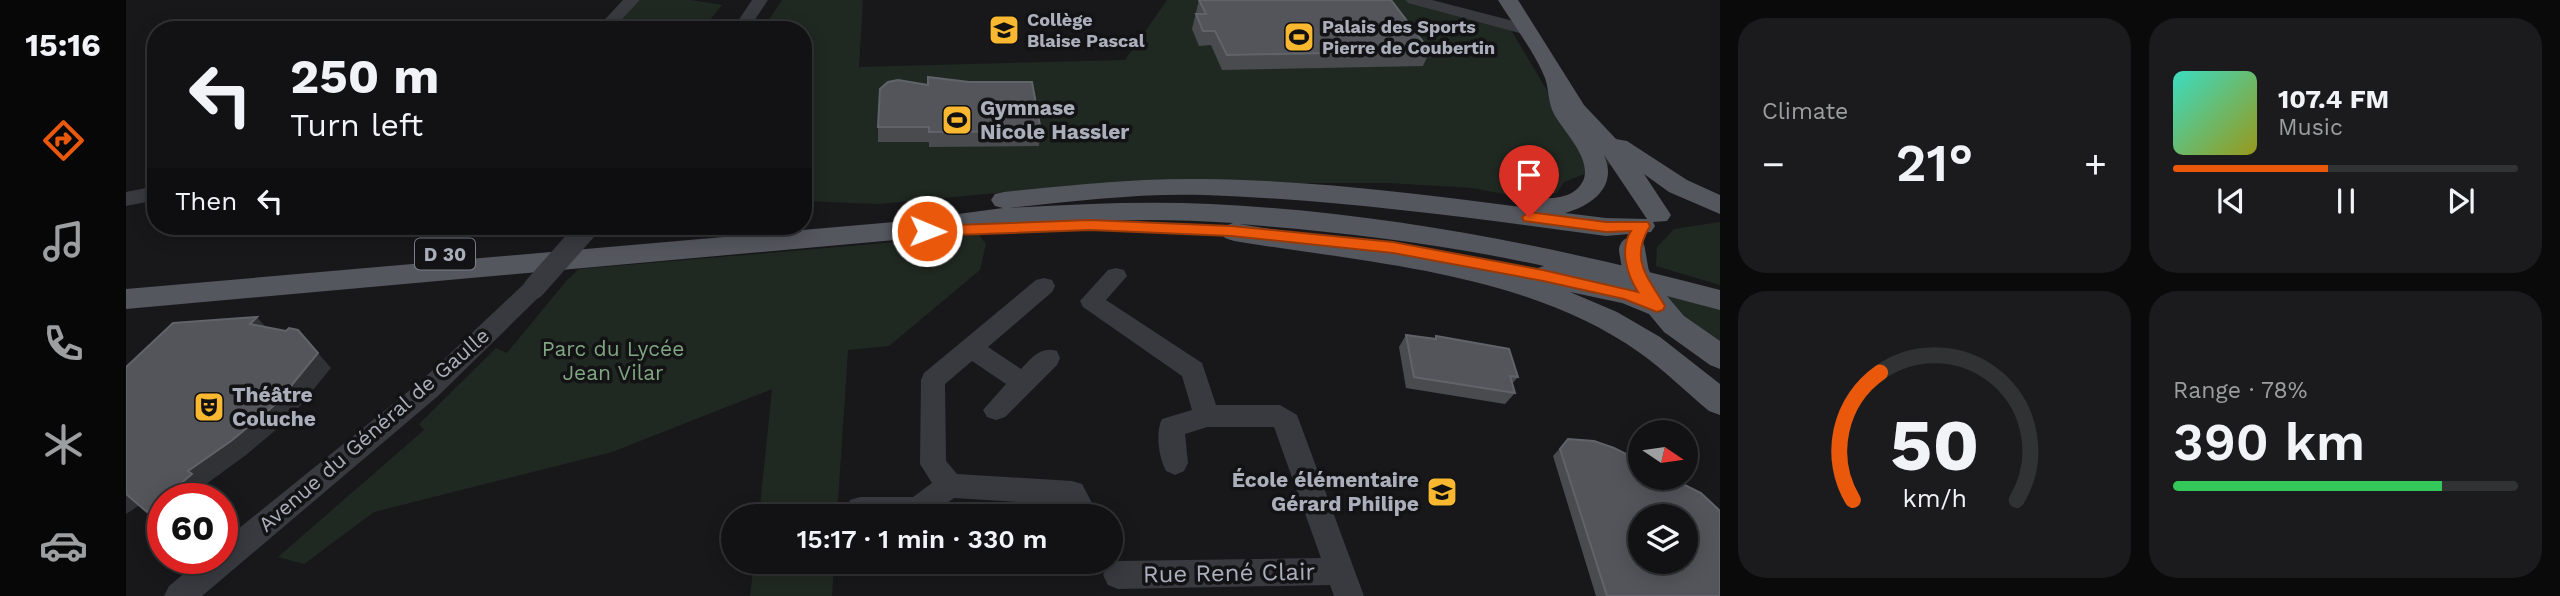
<!DOCTYPE html>
<html lang="en">
<head>
<meta charset="utf-8">
<style>
	:root { --surface:#121214; --page:#1b1b1d; --text:#f1f3f6; --muted:#9c9ea0; --line:#313234; --accent:#ea580c }
	body { margin:0; font-family:"Work Sans",sans-serif; background:var(--page); color:var(--text); height:100vh; display:flex; flex-direction:column; font-size:26px; white-space:nowrap }
	* { box-sizing:border-box; margin:0 }
	p { font-size:23px; color:var(--muted) }
	.icon { flex:none; width:38px; height:38px; fill:none; stroke:currentColor; stroke-width:2; stroke-linecap:round; stroke-linejoin:round }
	.map { position:relative; flex:1; overflow:hidden }
	.drawer { display:flex; flex-direction:column; gap:18px; padding:18px; background:#0a0a0b; width:840px }
	.drawer>* { flex:none }
	.guide { position:absolute; left:21px; top:21px; width:665px; height:214px; border-radius:28px; box-shadow:0 4px 18px #0003,0 0 0 2px var(--line); background:#121214; color:var(--text); overflow:hidden }
	.needle { width:46px; rotate:103deg }
	.buttons { position:absolute; left:1502px; top:420px; display:grid; gap:14px }
	.buttons a { display:grid; place-items:center; width:70px; height:70px; border-radius:50%; background:var(--surface); box-shadow:0 4px 18px #0003,0 0 0 2px var(--line); font-size:35px }
	.speed { position:absolute; left:21px; top:483px; display:flex; gap:14px; font-size:35px; font-weight:700; text-align:center }
	.speed>* { display:grid; place-content:center; width:91px; height:91px; border-radius:50%; background:var(--surface); box-shadow:0 4px 18px #0003,0 0 0 2px var(--line); line-height:1 }
	.speed .limit { border:10px solid #d22; background:#fff; color:#111 }
	.pin { position:absolute; display:grid; place-items:center; width:60px; height:60px; color:#fff; margin:-72px -30px; border-radius:50% 50% 50% 0; rotate:-45deg; box-shadow:0 0 7px #0007 }
	.pin .icon { rotate:45deg }
	.me { position:absolute; width:77px; margin:-38px; rotate:91deg; stroke-linejoin:round; filter:drop-shadow(0 0 5px #0008) }
	.turn { display:flex; align-items:center; gap:24px; height:147px; padding:0 28px; font-size:32px }
	.turn .icon { width:91px; height:91px; stroke-width:2.5 }
	.turn b { display:block; font-size:49px; line-height:60px }
	.then { display:flex; align-items:center; height:66px; padding:0 28px; background:#0003; gap:14px; font-size:26px }
	.big { font-size:52px; font-weight:600; line-height:1.1 }
	.drawer .card { flex:1; display:flex; flex-direction:column; justify-content:center; gap:10px; min-width:0; padding:0 24px; border-radius:28px; background:var(--page) }
	.drawer .dial { align-items:center; gap:0 }
	.dial svg { height:182px; overflow:visible; fill:none; stroke:var(--line); stroke-width:7; stroke-linecap:round; text-anchor:middle }
	.dial text { fill:var(--text); stroke:none }
	.song { display:flex; align-items:center; gap:21px }
	.cover { width:84px; height:84px; border-radius:10px; background:linear-gradient(135deg,hsl(170 70% 55%),hsl(60 70% 35%)) }
	.played { height:7px; border-radius:4px; background:linear-gradient(90deg,var(--accent) 45%,var(--line) 45%) }
	.keys { display:flex; justify-content:space-around; direction:ltr }
	.heat { display:flex; justify-content:space-between; align-items:center; font-size:38px; direction:ltr }
	.charge { height:10px; border-radius:5px; background:linear-gradient(90deg,#34c759 78%,var(--line) 0) }
	.drawer .tiles { flex:1; display:grid; gap:18px; grid-template-columns:repeat(2,1fr) }
	.trip { position:absolute; left:595px; top:504px; width:402px; height:70px; border-radius:35px; background:var(--surface); box-shadow:0 4px 18px #0003,0 0 0 2px var(--line); font-weight:600; line-height:70px; text-align:center }
	main { display:flex; flex:1; min-height:0 }
	.tabs { display:flex; flex-direction:column; width:126px; justify-content:space-around; align-items:center; background:#070708; color:var(--muted) }
	.tabs .icon { width:49px; height:49px }
	.tabs .current { color:var(--accent) }
	.tabs b { font-size:32px; color:var(--text) }
	.map>svg:first-child { display:block }
	.green { fill:#202921 }
	.lines { fill:none; stroke-linecap:round; stroke-linejoin:round }
	.minor { fill:#393a40; fill-rule:evenodd }
	.major { fill:#55575f; fill-rule:evenodd }
	.minor-bridge { stroke:#393a40; stroke-width:22 }
	.major-bridge { stroke:#55575f; stroke-width:26 }
	.wall { fill:#494b4f }
	.shaded-wall { fill:#313235 }
	.building { fill:#54555b; stroke:#61636a; stroke-width:2; fill-rule:evenodd }
	.route { fill:#ea580c; stroke:#983908; stroke-width:2 }
	.labels { text-anchor:middle; stroke-width:7; stroke-linejoin:round; paint-order:stroke }
	.far-poi-label { font-size:18px; font-weight:bold; fill:#aaafbb; stroke:#131315; text-anchor:start }
	.shield { fill:#131315; stroke:#7d8089; stroke-width:2 }
	.shield-label { font-size:19px; font-weight:bold; fill:#aaafbb }
	.poi-label { font-size:21px; font-weight:bold; fill:#aaafbb; stroke:#131315; text-anchor:start }
	.park-label { font-size:21px; fill:#80a683; stroke:#131315 }
	.street-label { font-size:21px; fill:#aaafbb; stroke:#131315 }
	.near-street-label { font-size:24px; fill:#aaafbb; stroke:#131315 }
</style>
</head>
<body>
<main>
<nav class="tabs">
<b>15:16</b>
<svg class="icon current" aria-label="directions" viewBox="0 0 24 24"><path d="M12 3l9 9-9 9-9-9zM9 14v-3h6M13 9l2 2-2 2"/></svg>
<svg class="icon" aria-label="music" viewBox="0 0 24 24"><path d="M9 18V5l10-2v13"/><circle cx="6" cy="18" r="3"/><circle cx="16" cy="16" r="3"/></svg>
<svg class="icon" aria-label="phone" viewBox="0 0 24 24"><path d="M5 4h4l2 5-3 2q2 4 5 5l2-3 5 2v4C11 20 4 13 5 4z"/></svg>
<svg class="icon" aria-label="climate" viewBox="0 0 24 24"><path d="M12 3v18M4 7l16 10M4 17L20 7"/></svg>
<svg class="icon" aria-label="car" viewBox="0 0 24 24"><path d="M5 17H2v-5l4-1 3-4h7l3 4 3 1v5h-3M9 17h6M6 11h13"/><circle cx="7" cy="17" r="2"/><circle cx="17" cy="17" r="2"/></svg>
</nav>
<div class="map">
<svg width="1594" height="596" viewBox="0 0 1594 596">
	<rect width="100%" height="100%" fill="#18181a"/>
	<path class="green" d="M514 0H565L596 5 576 30H486Z
		M656 0H737L733 67 999 60 1041 0H1280L1385 30 1429 104 1460 129 1485 164 1438 182 1431 193 1413 197 1388 196 1346 188 1263 183H977L753 204 677 201V30H636Z
		M1594 222V285L1530 266 1531 247 1548 229Z
		M853 235 860 244 854 270 763 346 722 350 711 516H633L646 389 486 452 248 512 178 564 152 557 298 430 293 424 370 348 381 353 441 280 453 269Z
		M1536 291 1594 306V345L1546 306Z
		M628 562H708L706 596H624Z"/>
	<g class="lines">
		<path class="minor" d="M497 0H514L486 30H469Z
			M626 0H642L622 30H606Z
			M1280 0H1306L1407 26 1409 30 1401 35 1282 3Z
			M30 186V200L0 206V192Z
			M990 268 998 270 1001 276 980 300 1076 363 1090 405H1154L1171 415 1238 596H1208L1204 585 992 589 982 585 977 575 982 565 992 561 1195 558 1148 427H1081L1059 434 1062 463 1058 471 1049 475 1040 471C1033 458 1029 433 1036 419L1066 410 1056 376 957 307 954 301 982 270Z
			M918 278 926 280 929 286 926 292 862 347 895 369C906 358 914 346 931 351L934 358 931 365 879 417 870 420 861 417 857 410 880 384 846 361 819 384 820 461 831 474 946 481 956 484 973 516H944L938 505 828 498 803 516H724L720 509 724 500 734 497H787L806 483 794 464 795 380 798 373 910 280Z
			M408 280 416 282 419 288 416 294 312 396 76 596H38L43 586 77 558H96V542L294 382 400 282Z"/>
		<path class="major" d="M1372 0H1392L1458 105 1490 139 1501 141 1561 180 1594 195V214L1543 192 1518 174 1545 215 1541 221 1527 222 1529 226 1525 232 1480 236C1346 218 1215 200 1079 195 1013 193 948 201 883 208 951 204 1018 201 1085 204 1258 212 1427 246 1594 290V310L1541 296 1558 316 1594 341V369L1584 365 1538 332 1523 314 1496 303 1444 292 1491 312 1534 337 1594 384V415L1583 411C1560 392 1538 370 1514 353 1400 272 1242 263 1108 241L1099 238 1095 232 1099 226 1107 223C997 215 889 224 780 239L0 309V289L780 221 877 208 869 206 865 200 869 194 878 192C944 185 1009 178 1076 179 1182 180 1289 193 1395 207L1399 201C1418 196 1446 203 1457 181 1467 159 1437 131 1428 114 1422 103 1423 89 1419 78 1409 53 1387 24 1372 0ZM1478 155 1521 219 1480 218 1439 213C1467 205 1492 186 1478 155ZM1113 224C1215 232 1318 244 1418 266L1409 269 1406 277 1349 261Z"/>
		<path class="minor-bridge" d="M408 288 463 226"/>
		<path class="major-bridge" d="M1506 250 1510 273 1516 286"/>
	</g>
	<path class="wall" d="M1073 0 1304 51 1297 66 1096 70 1085 45 1073 46 1066 29Z
		M802 85 915 131 913 146 803 147V142H752V127Z
		M1280 335 1308 339 1310 336 1392 377 1386 384 1389 393 1379 404 1280 388 1273 347Z
		M1442 439 1594 596H1470L1427 456Z"/>
	<path class="shaded-wall" d="M131 317 144 332 124 324Z
		M192 353 205 368 164 418 120 455 79 485 83 488 70 499H37L62 471Z
		M0 494 14 505 0 514Z
		M37 499V524L21 512Z"/>
	<path class="building" d="M1073 0H1265L1304 51 1101 55 1089 31H1077L1070 14H1080Z
		M802 77 843 82H906L915 131 803 132V127H752L754 89 762 82 772 80 802 85Z
		M131 317 124 324 160 331 163 328 172 330 192 353 151 403 105 441 62 471 66 474 21 512 0 494V367L47 323Z
		M1280 335 1310 339V336L1383 349 1392 377 1384 376 1389 393 1288 377Z
		M1442 439 1468 441 1488 448 1514 461V478H1545L1575 493 1594 511V596H1481L1434 449ZM1514 516H1559V562H1514Z"/>
	<path class="route" d="M1403 212 1480 222H1522L1524 226C1503 260 1522 277 1539 306L1537 310 1531 312 1498 299 1417 281 1267 253 1105 236 964 230 801 236 793 231 801 226 964 220 1105 226 1267 242 1417 270 1512 292C1501 275 1493 249 1505 231L1480 232 1398 221 1396 217Z"/>
	<defs>
		<g id="school-square" transform="scale(1.575)"><rect x="-9" y="-9" width="18" height="18" rx="4" fill="#fab831" stroke="#131315"/><path d="M0-5L7-2L0 1L-7-2ZM-4 1L0 2.5L4 1V4Q0 6-4 4Z" fill="#111"/></g>
		<g id="stadium-square" transform="scale(1.575)"><rect x="-9" y="-9" width="18" height="18" rx="4" fill="#fab831" stroke="#131315"/><path d="M0-5a6.5 5 0 1 0 0 10a6.5 5 0 1 0 0-10ZM-3.5-1.8h7v3.6h-7Z" fill="#111"/></g>
		<g id="theatre-square" transform="scale(1.575)"><rect x="-9" y="-9" width="18" height="18" rx="4" fill="#fab831" stroke="#131315"/><path d="M-5-5.5Q0-4 5-5.5V0Q5 5 0 6Q-5 5-5 0ZM-3.3-2.5H-1v1.5H-3.3ZM1-2.5H3.3v1.5H1ZM-2.8 1Q0 5.5 2.8 1Z" fill="#111"/></g>
	</defs>
	<g fill-rule="evenodd">
		<use href="#school-square" x="878" y="30"/>
		<use href="#stadium-square" x="1173" y="37"/>
		<use href="#stadium-square" x="831" y="120"/>
		<use href="#theatre-square" x="83" y="407"/>
		<use href="#school-square" x="1316" y="492"/>
	</g>
	<g class="labels">
		<g class="far-poi-label">
			<text x="901" y="26">Collège<tspan x="901" dy="21">Blaise Pascal</tspan></text>
			<text x="1196" y="33">Palais des Sports<tspan x="1196" dy="21">Pierre de Coubertin</tspan></text>
		</g>
		<rect class="shield" x="289" y="238.5" width="60" height="31" rx="5"/>
		<g class="shield-label">
			<text x="319" y="261">D 30</text>
		</g>
		<g class="poi-label">
			<text x="854" y="115">Gymnase<tspan x="854" dy="24">Nicole Hassler</tspan></text>
			<text x="106" y="402">Théâtre<tspan x="106" dy="24">Coluche</tspan></text>
			<text x="1293" y="487" text-anchor="end">École élémentaire<tspan x="1293" dy="24">Gérard Philipe</tspan></text>
		</g>
		<g class="park-label">
			<text x="487" y="356">Parc du Lycée<tspan x="487" dy="24">Jean Vilar</tspan></text>
		</g>
		<g class="street-label">
			<text transform="translate(248 430) rotate(-41)" y="7">Avenue du Général de Gaulle</text>
		</g>
		<g class="near-street-label">
			<text transform="translate(1103 573) rotate(-1)" y="8">Rue René Clair</text>
		</g>
	</g>
</svg>
<div class="buttons">
<a><svg class="needle" viewBox="-14 -14 28 28"><path d="M0-13l5 13h-10z" fill="#e53935"/><path d="M0 13l5-13h-10z" fill="#9c9ea0"/></svg></a>
<a><svg class="icon" aria-label="layers" viewBox="0 0 24 24"><path d="M12 4l9 5-9 5-9-5zM3 14l9 5 9-5"/></svg></a>
</div>
<div class="speed"><div class="limit">60</div></div>
<div class="pin" style="left:1403px;top:217px;background:#d93025"><svg class="icon" aria-label="arrive" viewBox="0 0 24 24"><path d="M6 21V4h12l-3 4 3 4H6"/></svg></div>
<svg class="me" style="left:801px;top:231px" viewBox="-20 -20 40 40"><circle r="17" fill="#ea580c" stroke="#fff" stroke-width="3"/><path d="M0-11L8 9 0 5-8 9z" fill="#fff"/></svg>
<div class="trip">15:17 · 1 min · 330 m</div>
<div class="guide">
<div class="turn"><svg class="icon" aria-label="left" viewBox="0 0 24 24"><path d="M17 20v-9H6M10 6l-5 5 5 5"/></svg><div><b>250 m</b>Turn left</div></div>
<div class="then">Then<svg class="icon" aria-label="left" viewBox="0 0 24 24"><path d="M17 20v-9H6M10 6l-5 5 5 5"/></svg></div>
</div>
</div>
<section class="drawer">
<div class="tiles">
<div class="card"><p>Climate</p>
<div class="heat"><a>−</a><b class="big">21°</b><a>+</a></div>
</div>
<div class="card">
<div class="song"><i class="cover"></i><div><b>107.4 FM</b><p>Music</p></div></div>
<div class="played"></div>
<div class="keys"><svg class="icon" aria-label="previous" viewBox="0 0 24 24"><path d="M18 5L8 12l10 7zM5 5v14"/></svg><svg class="icon" aria-label="pause" viewBox="0 0 24 24"><path d="M8 5v14M16 5v14"/></svg><svg class="icon" aria-label="next" viewBox="0 0 24 24"><path d="M6 5l10 7-10 7zM19 5v14"/></svg></div>
</div>
<div class="card dial"><svg viewBox="0 0 100 80">
<path d="M14 69A42 42 0 1 1 86 69"/>
<path d="M14 69A42 42 0 0 1 26 13" stroke="#ea580c"/>
<text x="50" y="56" font-size="32" font-weight="700">50</text>
<text x="50" y="72" font-size="11">km/h</text>
</svg></div>
<div class="card"><p>Range · 78%</p><b class="big">390 km</b><div class="charge"></div></div>
</div>
</section>
</main>
</body>
</html>
